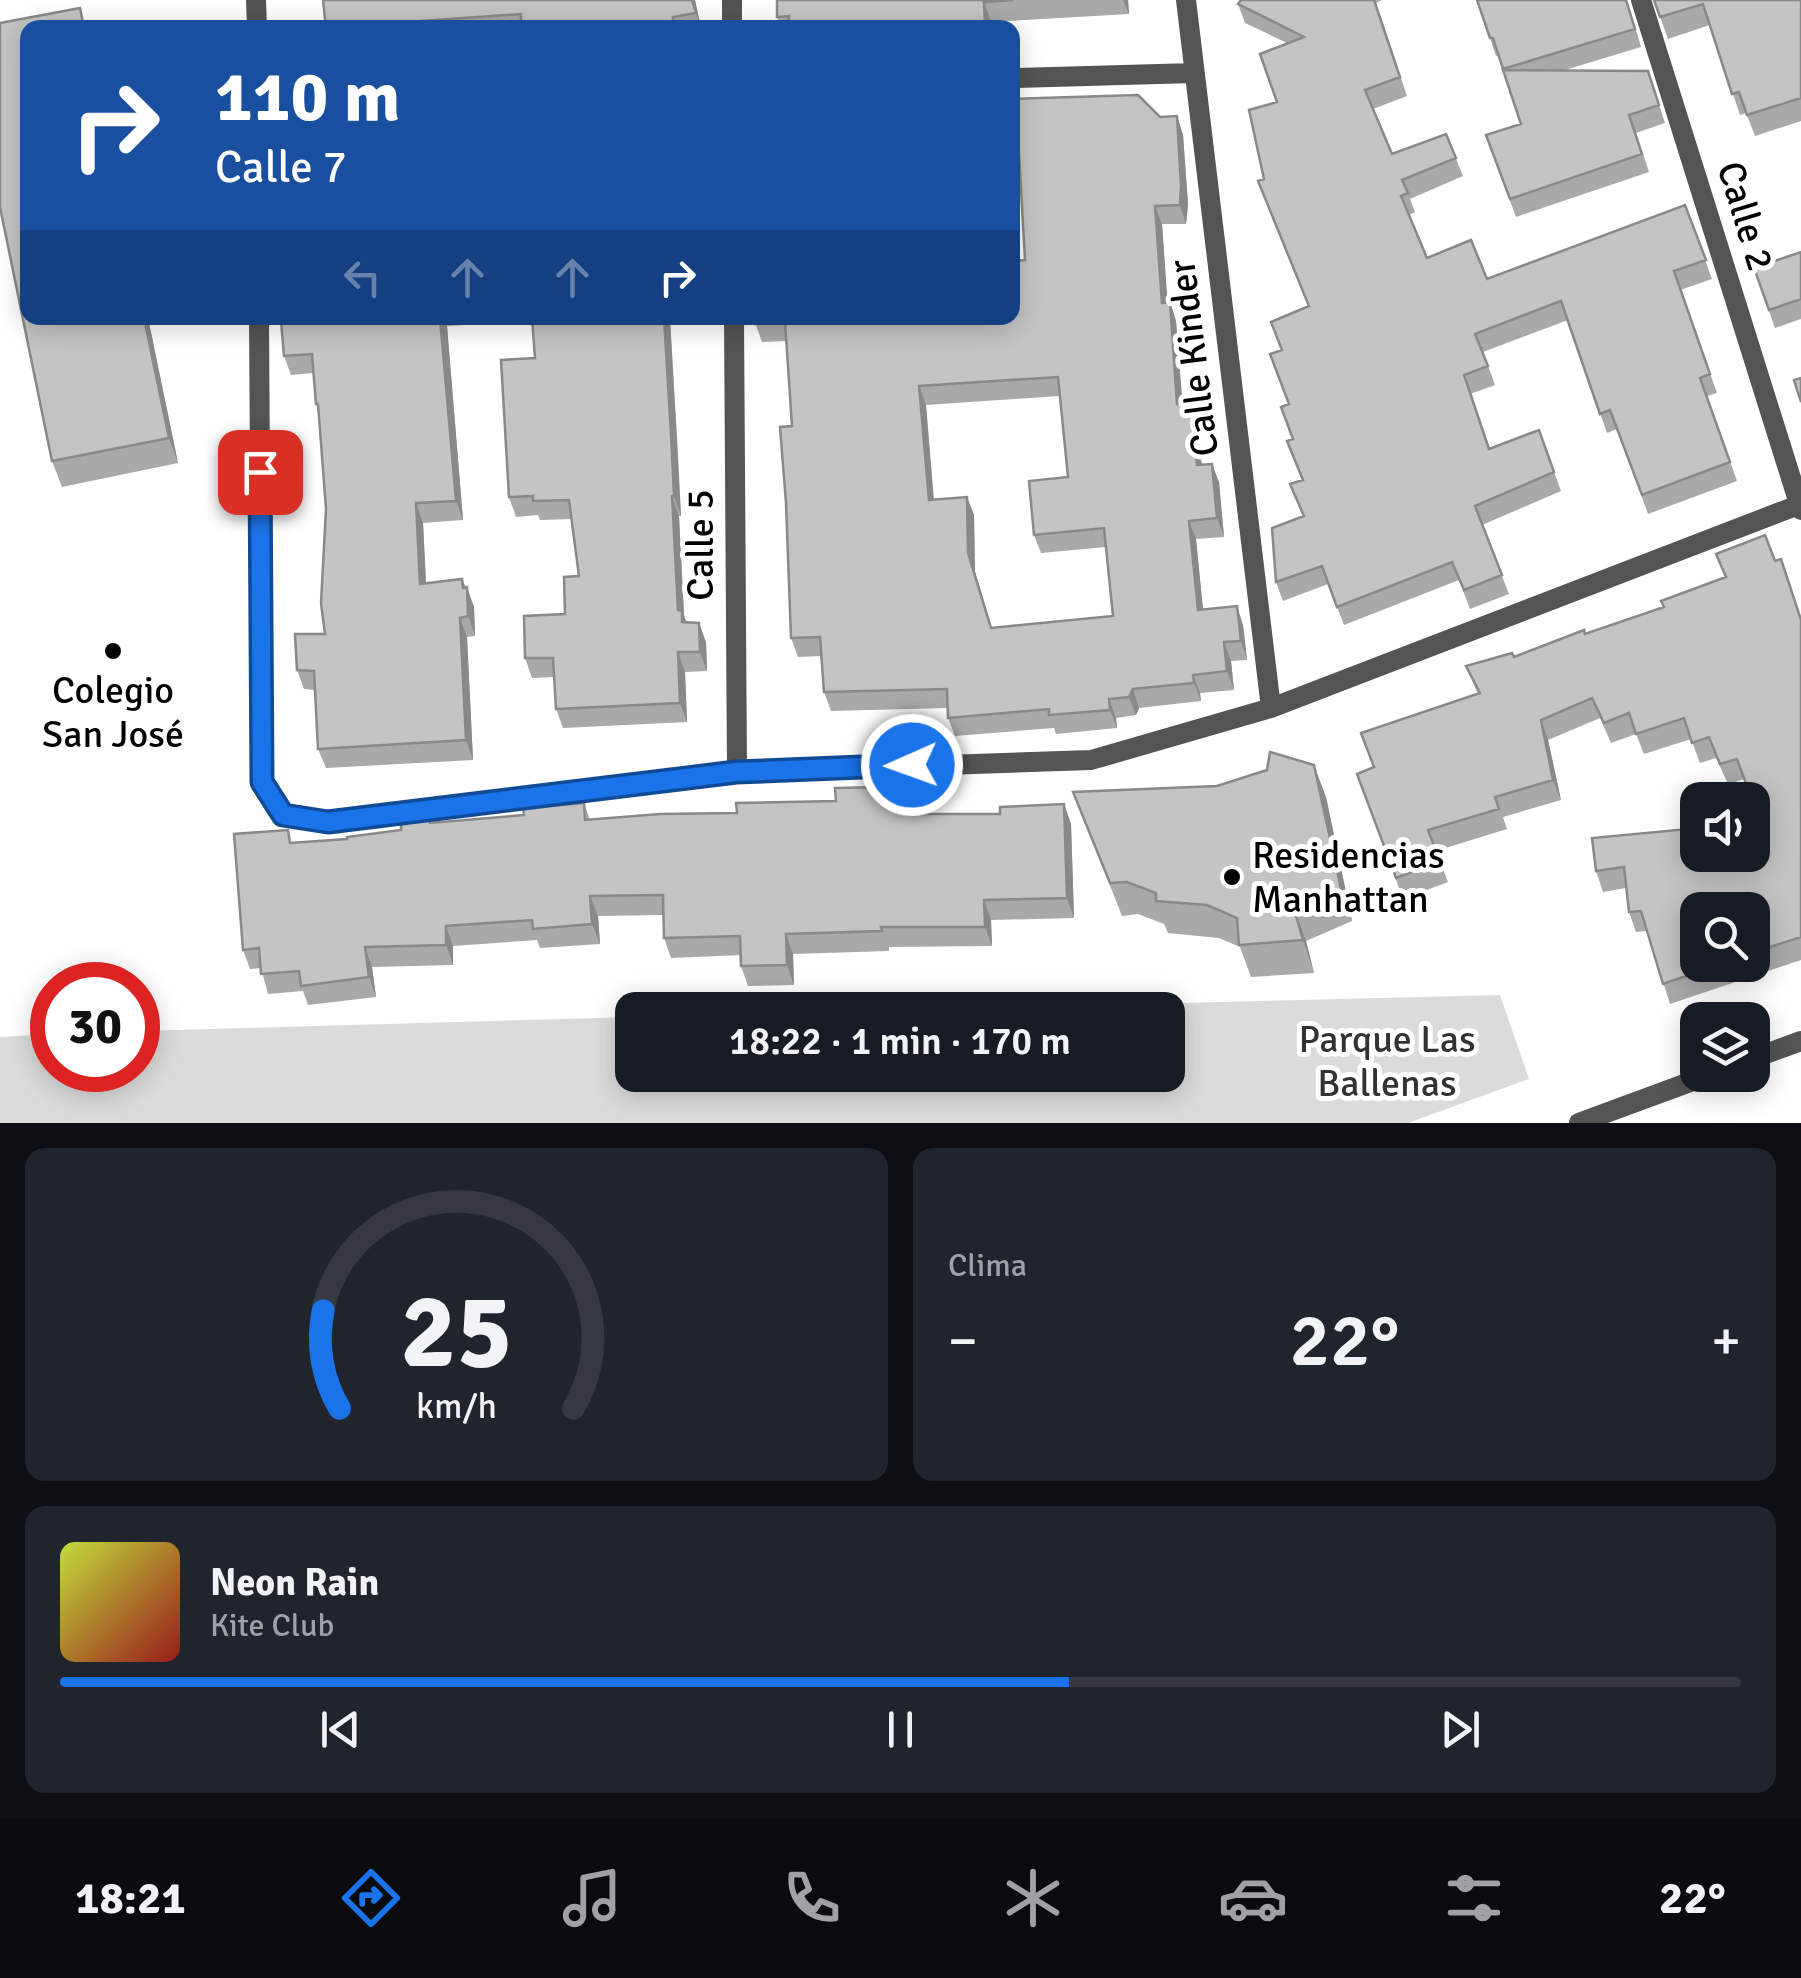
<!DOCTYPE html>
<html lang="es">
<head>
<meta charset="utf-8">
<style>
	:root { --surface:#171b24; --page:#20242c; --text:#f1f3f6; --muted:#9ea1a6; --line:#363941; --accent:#1a73e8 }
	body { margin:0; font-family:Signika,sans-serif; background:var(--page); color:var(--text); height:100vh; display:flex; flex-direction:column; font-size:38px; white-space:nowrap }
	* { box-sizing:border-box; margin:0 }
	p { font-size:32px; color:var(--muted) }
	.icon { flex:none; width:55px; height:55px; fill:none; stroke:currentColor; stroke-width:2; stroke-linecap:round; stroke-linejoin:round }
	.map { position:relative; height:1123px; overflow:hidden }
	.drawer { display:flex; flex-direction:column; gap:25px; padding:25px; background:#0d0f14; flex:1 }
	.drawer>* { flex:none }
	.top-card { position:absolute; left:20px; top:20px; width:1000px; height:305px; border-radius:20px; box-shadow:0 5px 25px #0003; background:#1a4fa0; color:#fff; overflow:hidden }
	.fabs { position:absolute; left:1680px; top:782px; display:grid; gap:20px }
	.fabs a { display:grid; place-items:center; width:90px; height:90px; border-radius:20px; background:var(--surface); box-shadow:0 5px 25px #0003; font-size:50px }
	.speed { position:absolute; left:30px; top:962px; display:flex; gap:20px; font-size:50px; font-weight:700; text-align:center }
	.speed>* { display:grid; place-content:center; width:130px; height:130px; border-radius:50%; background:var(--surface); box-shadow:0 5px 25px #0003; line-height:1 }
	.speed .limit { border:15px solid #d22; background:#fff; color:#111 }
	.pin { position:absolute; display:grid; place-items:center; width:85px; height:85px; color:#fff; margin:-42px; border-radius:20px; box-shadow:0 5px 15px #0006 }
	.me { position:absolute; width:110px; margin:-55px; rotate:268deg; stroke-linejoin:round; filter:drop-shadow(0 0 8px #0008) }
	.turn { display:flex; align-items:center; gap:35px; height:210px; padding:0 30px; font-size:45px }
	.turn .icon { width:130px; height:130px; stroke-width:2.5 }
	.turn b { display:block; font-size:70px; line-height:85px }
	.lanes { display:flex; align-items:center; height:95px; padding:0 30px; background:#0003; justify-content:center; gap:50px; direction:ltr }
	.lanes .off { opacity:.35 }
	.big { font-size:75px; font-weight:600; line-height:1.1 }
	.drawer .widget { flex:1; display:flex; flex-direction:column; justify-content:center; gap:15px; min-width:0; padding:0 35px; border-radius:20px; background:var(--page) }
	.drawer .dial { align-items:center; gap:0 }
	.dial svg { height:260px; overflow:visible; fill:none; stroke:var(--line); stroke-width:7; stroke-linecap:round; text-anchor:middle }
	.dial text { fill:var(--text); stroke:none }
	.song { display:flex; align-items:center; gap:30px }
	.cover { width:120px; height:120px; border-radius:15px; background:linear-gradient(135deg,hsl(70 70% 55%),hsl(0 70% 35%)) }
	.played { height:10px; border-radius:5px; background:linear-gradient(90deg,var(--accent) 60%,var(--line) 60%) }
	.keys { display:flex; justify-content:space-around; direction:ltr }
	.heat { display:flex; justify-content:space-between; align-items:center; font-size:55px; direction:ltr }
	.drawer .tiles { flex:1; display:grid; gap:25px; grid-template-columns:1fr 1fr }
	.widget:last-child { grid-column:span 2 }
	.trip { position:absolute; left:615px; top:992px; width:570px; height:100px; border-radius:20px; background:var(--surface); box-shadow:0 5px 25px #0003; font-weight:600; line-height:100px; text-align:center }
	.dock { display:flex; height:160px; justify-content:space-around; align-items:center; background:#090b0e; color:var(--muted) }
	.dock .icon { width:70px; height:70px }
	.dock .on { color:var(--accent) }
	.dock b { font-size:45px; color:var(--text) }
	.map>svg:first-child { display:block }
	.green { fill:#dbdbdb }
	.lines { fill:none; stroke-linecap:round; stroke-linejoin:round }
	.minor { stroke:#545454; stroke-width:20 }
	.wall { fill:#a9a9a9; fill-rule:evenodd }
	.shaded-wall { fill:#898989 }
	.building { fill:#c4c4c4; stroke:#898989; stroke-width:2.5; fill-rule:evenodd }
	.route-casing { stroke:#114b97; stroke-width:25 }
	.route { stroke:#1a73e8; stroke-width:18 }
	.poi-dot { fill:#000; stroke:#fff; stroke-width:4 }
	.labels { text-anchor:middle; stroke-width:10; stroke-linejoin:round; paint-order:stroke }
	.street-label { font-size:38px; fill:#000; stroke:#fff }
	.poi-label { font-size:38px; fill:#000; stroke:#fff }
	.park-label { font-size:38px; fill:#323232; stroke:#fff }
</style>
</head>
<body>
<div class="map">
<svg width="1801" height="1123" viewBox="0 0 1801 1123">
	<rect width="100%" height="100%" fill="#fff"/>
	<path class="green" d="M1500 995 1529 1079 1408 1123H0V1037L52 1034V1070H138V1031L632 1017V1075H1168V1010H901Z"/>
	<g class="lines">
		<path class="minor" d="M256 0 257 28
			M732 0V28
			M1186 0 1271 708
			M1641 0 1801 510
			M1012 78 1194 73
			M259 318 262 783 283 815 328 822 737 772 1091 760 1271 708 1801 504
			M734 318 737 772
			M1752 1059 1801 1041
			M1579 1123 1709 1075"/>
	</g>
	<path class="wall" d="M695 0 701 28H326Z
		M777 0H1128L1129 14 991 22V28H781L777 17Z
		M1241 0H1382L1376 3 1407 96 1373 109 1392 154 1446 134 1463 176 1410 199 1415 212 1409 215 1427 258 1487 279 1685 205 1712 279 1680 290 1717 393 1707 396 1737 481 1648 514 1617 429 1607 433 1568 320 1483 352 1495 385 1470 394 1489 449 1539 430 1561 491 1482 525 1509 594 1470 609 1459 580 1344 625 1328 584 1283 601 1276 582 1303 516 1290 484 1302 480 1287 441 1293 439 1282 350 1308 306 1258 181 1264 179 1287 43 1245 23 1238 4Z
		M1477 0 1632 16 1641 47 1565 70 1648 71 1665 123 1636 133 1649 172 1516 217 1486 135 1521 124 1499 55 1496 56Z
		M1654 0H1801V121L1755 136 1746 113 1740 115 1710 25 1668 39Z
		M1012 99 1160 117 1177 116 1183 135 1188 204 1186 224H1162L1167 302H1170L1176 321 1182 403 1191 402 1197 421 1202 465 1219 482 1224 537 1196 539 1203 610 1243 625 1247 660 1231 661 1234 690 1200 693 1201 701 1139 708 1136 715 1116 718 1117 728 1056 734 1054 728 955 736 948 718V708L831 711 824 692 821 656 798 657 791 638 792 426 787 341 762 342 755 323 1025 260 1020 173 1012 174ZM1059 396 1068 477 1034 535 1041 553 1106 547 1113 616 992 628 975 572 974 515 967 497 934 499 926 405Z
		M1801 252V319L1775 328 1754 268Z
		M148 318 178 463 62 487 52 461Z
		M314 318H690L670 319 678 453 681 516H679L684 615 686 622 706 642 707 671 685 672 687 722 563 728 556 709 554 677 532 678 525 658 565 614 579 576 572 519 540 520 538 515 516 517 509 497 535 358 532 321 447 326 463 520 423 523 426 583 462 579 474 607 475 636 467 637 473 760 326 768 318 749 315 690 304 689 297 670 325 634 326 509 319 413 316 404 313 373 291 375 284 356Z
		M1716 554 1775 561 1781 559 1801 617V960L1670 1004 1647 931 1636 932 1629 912 1626 888 1603 892 1596 871 1760 822 1745 779 1728 784 1716 758 1700 763 1691 739 1644 754 1636 734 1611 743 1600 718 1548 740 1561 800 1503 817 1507 829 1436 851 1448 882 1403 899 1357 774 1374 767 1478 694 1466 666 1514 657 1663 608 1725 577ZM1752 910V965H1698Z
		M887 787 893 804 916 803 920 814H1000L1064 804 1071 824 1074 918 991 920 992 946 889 947V951L793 954 794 985 748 986 741 966V955L671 958 664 938V915L598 916 600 944 540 948 537 940 453 946V965L372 967 376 997 308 1005 303 991 268 994 261 968 250 969 243 950 293 842 347 839 401 830 430 819 432 823 524 815 584 803 590 820 737 813 836 801Z
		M1073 792 1326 797 1352 921 1306 941 1314 973 1251 977 1240 947 1219 938 1168 933 1164 924 1138 914 1122 916Z"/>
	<path class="shaded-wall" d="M692 0H695L701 28 696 13Z
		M1123 0H1128L1129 14Z
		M984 2 991 22V28H985V26Z
		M1177 116 1183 135 1188 204 1186 224 1180 205Z
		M1155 206 1162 224 1169 321 1162 303Z
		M1170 302 1176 321 1184 422 1177 404Z
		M144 318H148L178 463 169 438Z
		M440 318H443L447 326 463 520 456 501Z
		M664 318 670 319 681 516 674 496Z
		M919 386 926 405 935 518 929 500Z
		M1191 402 1197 421 1203 484 1197 465Z
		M1212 464 1219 482 1224 537 1217 518Z
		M672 496 679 516 684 615 689 630V641L678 610Z
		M967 497 974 515 975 572 997 647 968 553Z
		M416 503 423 523 427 603 420 584Z
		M1189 521 1196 539 1205 629 1198 610Z
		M462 579 468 594 467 587 474 607 475 636 468 616Z
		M1237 606 1243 625 1247 660 1241 641Z
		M460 618 467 637 473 760 466 740Z
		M699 623 706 642 707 671 700 652Z
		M1224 642 1231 661 1234 690 1227 671Z
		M678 652 685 672 687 722 680 703Z
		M1193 675 1200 693 1201 701 1194 683Z
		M1133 689 1139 708 1136 715 1129 697Z
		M1109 699 1116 718 1117 728 1110 710Z
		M1541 720 1548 740 1561 800 1553 780Z
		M1314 765 1326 797 1352 921 1341 889Z
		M887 787 894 807 887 804Z
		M1064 804 1071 824 1074 918 1067 898Z
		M590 896 598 916 600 944 592 924Z
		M984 900 991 920 992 946 985 927Z
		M1294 909 1306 941 1314 973 1303 940Z
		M446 926 453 946V965L446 945Z
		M786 934 793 954 794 985 787 965Z
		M365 947 372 967 376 997 369 977Z"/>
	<path class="building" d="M323 0H692L696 13 673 17V28H521V14L408 22V28H326Z
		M777 0H1013L984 2 985 26 957 28H789V16L777 17Z
		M1241 0H1374L1400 77 1365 90 1392 154 1446 134 1456 158 1402 180 1408 193 1401 196 1427 258 1471 240 1487 279 1685 205 1706 260 1674 271 1710 374 1700 378 1730 462 1642 495 1610 410 1600 414 1561 301 1475 334 1488 366 1464 375 1489 449 1539 430 1554 472 1475 506 1502 575 1464 590 1452 562 1337 607 1322 566 1276 582 1272 528 1304 516 1290 484 1303 480 1287 441 1293 439 1281 407 1289 404 1270 354 1282 350 1271 322 1309 306 1258 181 1264 179 1249 110 1277 102 1260 54 1304 37 1238 4Z
		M1477 0H1626L1635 29 1503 69 1493 38H1490Z
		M1654 0H1801V98L1747 115 1739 92 1732 94 1703 4 1660 17Z
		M80 8 84 28H28V318H144L169 438 52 461 0 207V23Z
		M1503 70 1648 71 1659 105 1629 115 1642 154 1510 199 1486 135 1521 124Z
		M1138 95 1160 117 1177 116 1181 186 1180 205 1155 206 1162 303 1170 302 1177 404 1191 402 1197 465 1212 464 1217 518 1189 521 1198 610 1237 606 1241 641 1224 642 1227 671 1193 675 1194 683 1133 689 1129 697 1109 699 1110 710 1049 715V709L948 718 947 689 824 692 820 637 791 638 786 503 780 427 792 426 785 322 755 323V318H1012V261L1025 260 1019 154 1012 155V99ZM1058 377 1068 477 1029 481 1034 535 1104 528 1113 616 991 628 968 553 967 497 929 500 919 386Z
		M1801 252V299L1769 310 1754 268Z
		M314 318H440L456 501 416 503 420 584 462 579 463 588 467 587 468 616 460 618 466 740 318 749 314 671 297 670 295 634H325L321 603 326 509 318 404H316L312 354 284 356 281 321Z
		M532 318H664L671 434 674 496H672L678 610 682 611V622L699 623 700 652H678L680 703 556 709 553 658H525L524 616 565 614 564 577 579 576 569 500 533 501V496L509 497 501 360 535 358Z
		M1801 378V402L1794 380Z
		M1765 535 1775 561 1781 559 1801 620V937L1752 953V910H1698V965H1718L1663 984 1641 911 1629 912 1624 867 1596 871 1592 838 1698 828V855H1752V822H1760L1737 759 1720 764 1709 737 1692 743 1684 718 1636 734 1629 713 1604 723 1592 698 1541 720 1553 780 1495 797 1499 809 1428 830 1440 862 1396 878 1357 774 1374 767 1361 733 1480 693 1466 666 1512 653 1514 657 1584 630 1585 634 1664 607 1661 601 1726 577 1716 554Z
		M1270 752 1314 765 1341 889 1294 909 1303 940 1239 945 1237 918 1207 905 1156 901V893L1127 882 1110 883 1073 792 1217 786 1267 770Z
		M887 787V804L916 803V814H1000V807L1064 804 1067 898 984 900 985 927H881L882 931 786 934 787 965 741 966 740 936 664 938 663 895 590 896 592 924 533 929 532 920 446 926V945L365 947 369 977 301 986 299 971 261 974 259 948 243 950 234 834 288 830 290 843 347 839V837L401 830V820L430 819V823L524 815 523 808 584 803 585 820 660 814 737 813 736 803 836 801 835 788Z"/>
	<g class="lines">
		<g class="route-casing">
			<path id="route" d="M260 472 262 782 283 815 328 822 736 772 912 765"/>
		</g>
		<use href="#route" class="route"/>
	</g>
	<g class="poi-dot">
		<circle cx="113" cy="651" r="10"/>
		<circle cx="1232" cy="877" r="10"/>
	</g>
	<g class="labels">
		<g class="street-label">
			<text transform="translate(1746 216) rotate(73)" y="13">Calle 2</text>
			<text transform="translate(1193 358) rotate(-97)" y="13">Calle Kinder</text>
			<text transform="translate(700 545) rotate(-90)" y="13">Calle 5</text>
		</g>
		<g class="poi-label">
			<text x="113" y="703">Colegio<tspan x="113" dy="44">San José</tspan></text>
			<text x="1252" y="868" text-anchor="start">Residencias<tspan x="1252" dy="44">Manhattan</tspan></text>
		</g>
		<g class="park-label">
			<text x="1387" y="1052">Parque Las<tspan x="1387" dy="44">Ballenas</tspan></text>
		</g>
	</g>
</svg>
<div class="fabs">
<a><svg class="icon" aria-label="sound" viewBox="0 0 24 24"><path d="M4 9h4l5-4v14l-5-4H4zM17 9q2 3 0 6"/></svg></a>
<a><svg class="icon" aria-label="search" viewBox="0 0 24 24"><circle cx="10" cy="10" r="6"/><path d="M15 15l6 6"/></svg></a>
<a><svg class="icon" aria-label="layers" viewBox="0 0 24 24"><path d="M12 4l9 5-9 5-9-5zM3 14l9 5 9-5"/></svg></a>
</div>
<div class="speed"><div class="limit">30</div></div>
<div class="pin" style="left:260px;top:472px;background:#d93025"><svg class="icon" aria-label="arrive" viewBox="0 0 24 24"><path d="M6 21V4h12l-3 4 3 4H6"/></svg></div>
<svg class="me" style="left:912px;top:765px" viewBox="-20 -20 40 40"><circle r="17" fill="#1a73e8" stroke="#fff" stroke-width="3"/><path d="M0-11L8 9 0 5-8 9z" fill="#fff"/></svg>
<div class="trip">18:22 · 1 min · 170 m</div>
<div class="top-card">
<div class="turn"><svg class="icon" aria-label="right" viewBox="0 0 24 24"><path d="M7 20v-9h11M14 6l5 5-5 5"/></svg><div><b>110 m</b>Calle 7</div></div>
<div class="lanes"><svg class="icon off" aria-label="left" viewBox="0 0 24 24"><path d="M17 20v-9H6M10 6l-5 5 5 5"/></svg><svg class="icon off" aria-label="ahead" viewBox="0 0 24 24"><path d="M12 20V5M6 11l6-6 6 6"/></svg><svg class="icon off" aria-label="ahead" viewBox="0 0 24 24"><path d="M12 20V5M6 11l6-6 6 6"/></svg><svg class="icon" aria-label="right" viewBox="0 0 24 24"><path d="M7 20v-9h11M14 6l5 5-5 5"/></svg></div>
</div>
</div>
<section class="drawer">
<div class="tiles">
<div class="widget dial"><svg viewBox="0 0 100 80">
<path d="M14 69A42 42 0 1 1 86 69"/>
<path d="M14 69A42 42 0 0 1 9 39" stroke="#1a73e8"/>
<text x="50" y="56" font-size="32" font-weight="700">25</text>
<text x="50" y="72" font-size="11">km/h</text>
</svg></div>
<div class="widget"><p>Clima</p>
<div class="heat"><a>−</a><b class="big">22°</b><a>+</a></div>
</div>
<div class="widget">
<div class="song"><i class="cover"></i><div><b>Neon Rain</b><p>Kite Club</p></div></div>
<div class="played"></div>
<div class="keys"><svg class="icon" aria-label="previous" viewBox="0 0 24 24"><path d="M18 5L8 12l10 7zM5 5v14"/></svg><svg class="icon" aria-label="pause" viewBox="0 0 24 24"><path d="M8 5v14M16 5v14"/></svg><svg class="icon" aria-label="next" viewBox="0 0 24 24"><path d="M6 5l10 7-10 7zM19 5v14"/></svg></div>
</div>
</div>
</section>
<nav class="dock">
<b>18:21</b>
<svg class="icon on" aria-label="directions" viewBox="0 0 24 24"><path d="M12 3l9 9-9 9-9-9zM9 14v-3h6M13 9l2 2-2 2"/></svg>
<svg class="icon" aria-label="music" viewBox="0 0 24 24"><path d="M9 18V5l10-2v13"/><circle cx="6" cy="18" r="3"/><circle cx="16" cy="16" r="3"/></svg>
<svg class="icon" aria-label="phone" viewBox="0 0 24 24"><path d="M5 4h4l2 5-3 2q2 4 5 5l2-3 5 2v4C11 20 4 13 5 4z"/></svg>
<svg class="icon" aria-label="climate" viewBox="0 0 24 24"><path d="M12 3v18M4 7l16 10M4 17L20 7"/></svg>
<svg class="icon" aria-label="car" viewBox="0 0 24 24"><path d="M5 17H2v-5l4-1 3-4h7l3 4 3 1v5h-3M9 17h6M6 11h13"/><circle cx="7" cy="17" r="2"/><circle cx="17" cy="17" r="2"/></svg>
<svg class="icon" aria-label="filters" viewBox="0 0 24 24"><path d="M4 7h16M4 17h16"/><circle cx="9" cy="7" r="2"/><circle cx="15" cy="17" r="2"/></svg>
<b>22°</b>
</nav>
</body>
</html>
